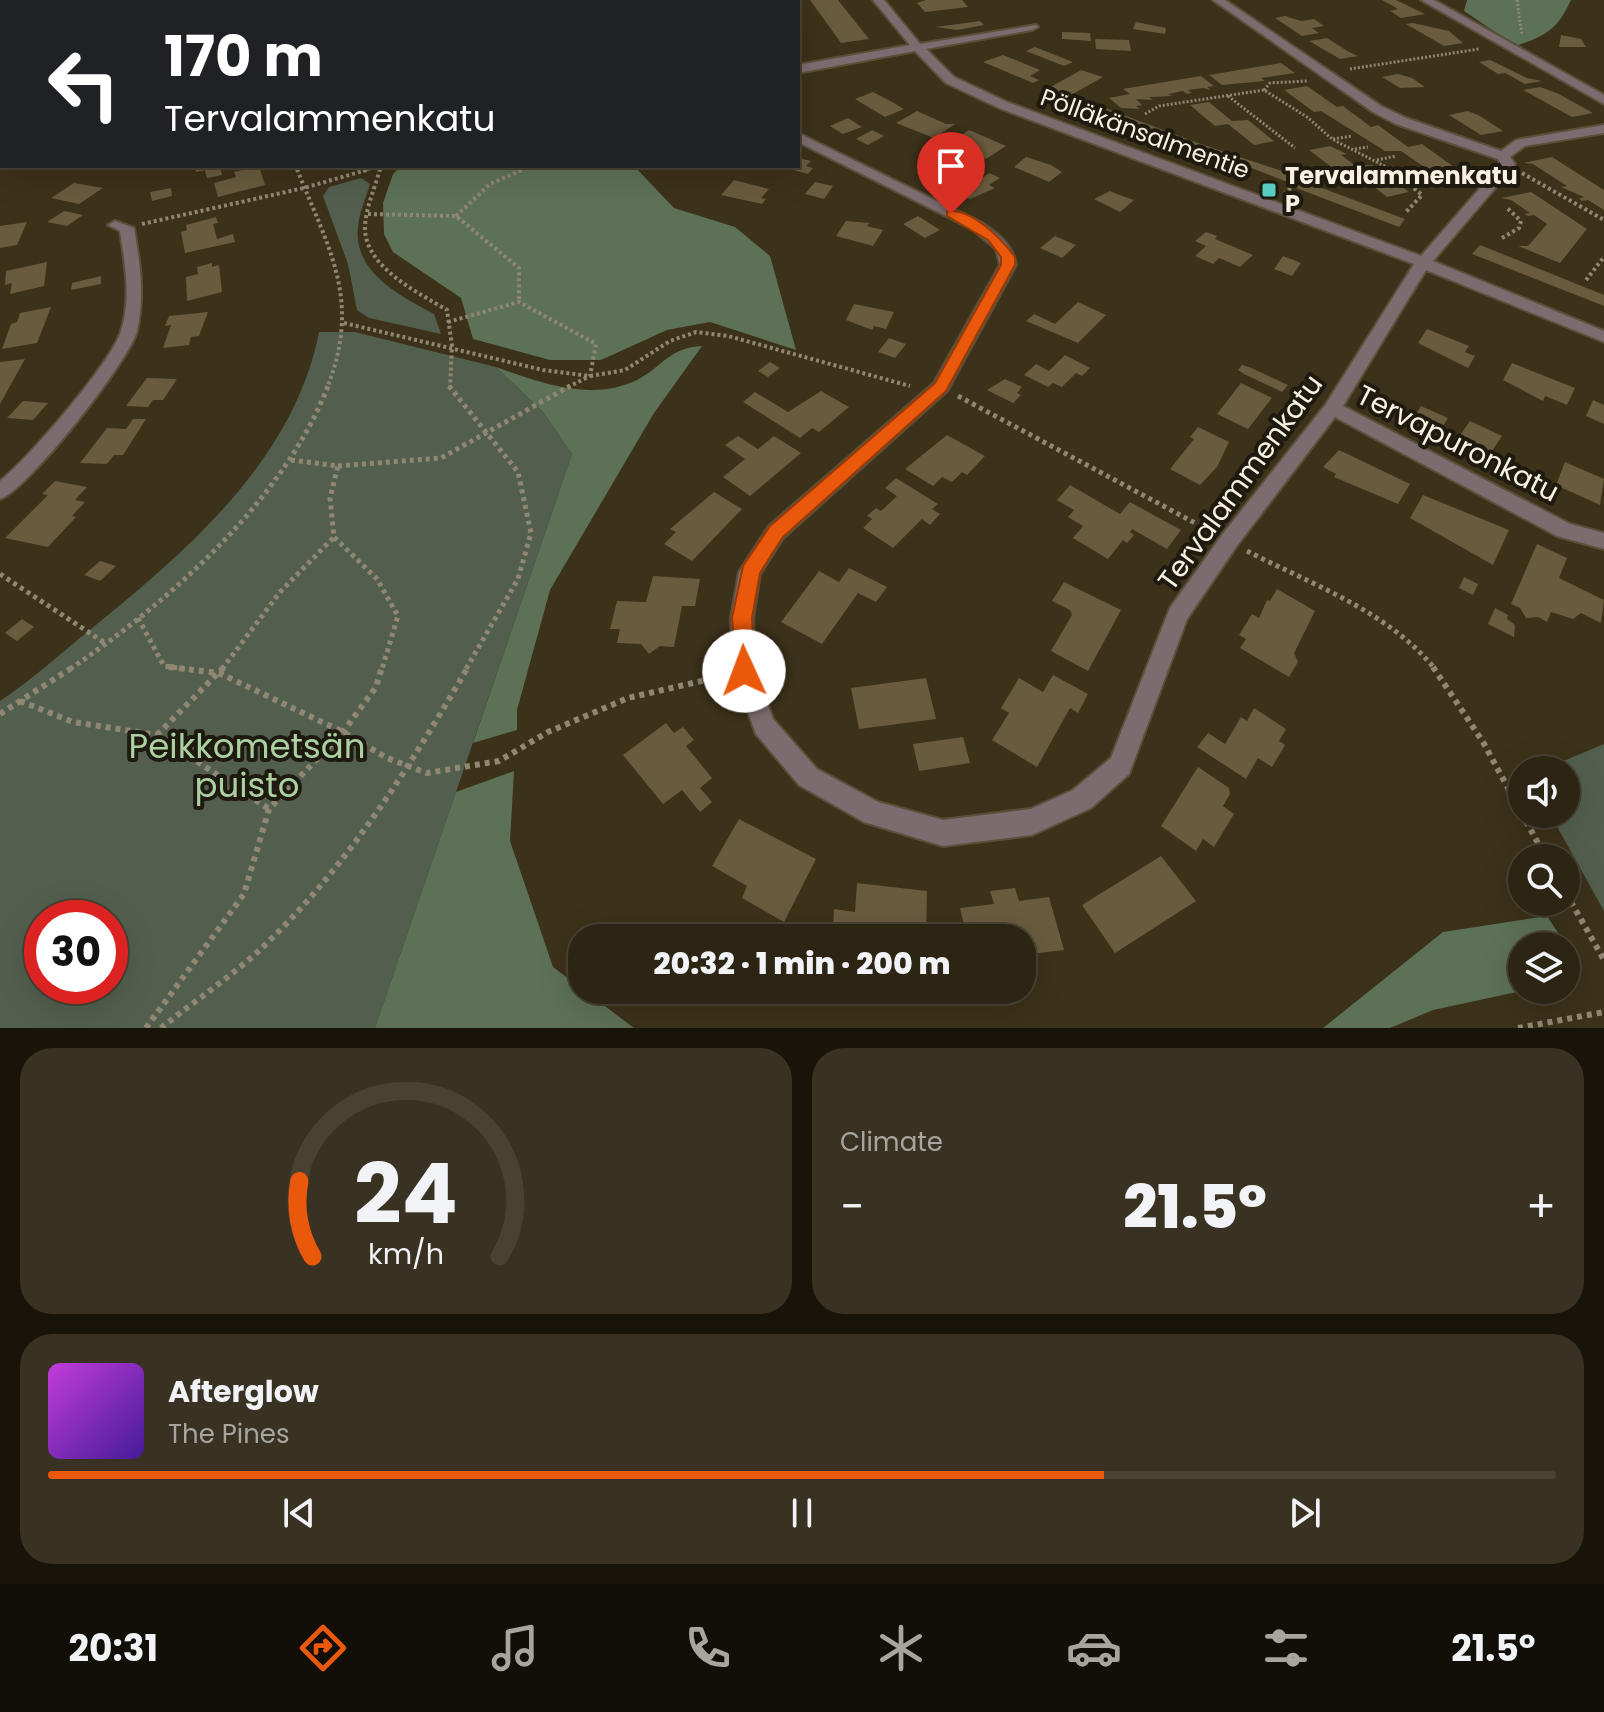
<!DOCTYPE html>
<html lang="en">
<head>
<meta charset="utf-8">
<style>
	:root { --surface:#2d2513; --page:#393121; --text:#f1f3f6; --muted:#a7a5a0; --line:#484233; --accent:#ea580c }
	body { margin:0; font-family:Poppins,sans-serif; background:var(--page); color:var(--text); height:100vh; display:flex; flex-direction:column; font-size:30px; white-space:nowrap }
	* { box-sizing:border-box; margin:0 }
	p { font-size:26px; color:var(--muted) }
	.icon { flex:none; width:44px; height:44px; fill:none; stroke:currentColor; stroke-width:2; stroke-linecap:round; stroke-linejoin:round }
	.map { position:relative; height:1028px; overflow:hidden }
	.sheet { display:flex; flex-direction:column; gap:20px; padding:20px; background:#19140a; flex:1 }
	.sheet>* { flex:none }
	.guide { position:absolute; left:0px; top:0px; width:800px; height:168px; box-shadow:0 8px 32px #0002,0 0 0 2px var(--line); background:#202124; color:#fff; overflow:hidden }
	.buttons { position:absolute; left:1508px; top:756px; display:grid; gap:16px }
	.buttons a { display:grid; place-items:center; width:72px; height:72px; border-radius:50%; background:var(--surface); box-shadow:0 8px 32px #0002,0 0 0 2px var(--line); font-size:40px }
	.speed { position:absolute; left:24px; top:900px; display:flex; gap:16px; font-size:40px; font-weight:700; text-align:center }
	.speed>* { display:grid; place-content:center; width:104px; height:104px; border-radius:50%; background:var(--surface); box-shadow:0 8px 32px #0002,0 0 0 2px var(--line); line-height:1 }
	.speed .limit { border:12px solid #d22; background:#fff; color:#111 }
	.pin { position:absolute; display:grid; place-items:center; width:68px; height:68px; color:#fff; margin:-82px -34px; border-radius:50% 50% 50% 0; rotate:-45deg; box-shadow:0 0 8px #0007 }
	.pin .icon { rotate:45deg }
	.me { position:absolute; width:88px; margin:-44px; rotate:358deg; stroke-linejoin:round; filter:drop-shadow(0 0 6px #0008) }
	.turn { display:flex; align-items:center; gap:28px; height:168px; padding:0 32px; font-size:36px }
	.turn .icon { width:104px; height:104px; stroke-width:2.5 }
	.turn b { display:block; font-size:56px; line-height:68px }
	.big { font-size:60px; font-weight:800; line-height:1.1 }
	.sheet .widget { flex:1; display:flex; flex-direction:column; justify-content:center; gap:12px; min-width:0; padding:0 28px; border-radius:32px; background:var(--page) }
	.sheet .dial { align-items:center; gap:0 }
	.dial svg { height:208px; overflow:visible; fill:none; stroke:var(--line); stroke-width:7; stroke-linecap:round; text-anchor:middle }
	.dial text { fill:var(--text); stroke:none }
	.song { display:flex; align-items:center; gap:24px }
	.cover { width:96px; height:96px; border-radius:12px; background:linear-gradient(135deg,hsl(290 70% 55%),hsl(260 70% 35%)) }
	.played { height:8px; border-radius:4px; background:linear-gradient(90deg,var(--accent) 70%,var(--line) 70%) }
	.keys { display:flex; justify-content:space-around; direction:ltr }
	.heat { display:flex; justify-content:space-between; align-items:center; font-size:44px; direction:ltr }
	.sheet .tiles { flex:1; display:grid; gap:20px; grid-template-columns:1fr 1fr }
	.widget:last-child { grid-column:span 2 }
	.trip { position:absolute; left:568px; top:924px; width:468px; height:80px; border-radius:32px; background:var(--surface); box-shadow:0 8px 32px #0002,0 0 0 2px var(--line); font-weight:800; line-height:80px; text-align:center }
	.menu { display:flex; height:128px; justify-content:space-around; align-items:center; background:#120f08; color:var(--muted) }
	.menu .icon { width:56px; height:56px }
	.menu .current { color:var(--accent) }
	.menu b { font-size:36px; color:var(--text) }
	.map>svg:first-child { display:block }
	.green { fill:#525f4e; fill-rule:evenodd }
	.forest { fill:#5d7157 }
	.building { fill:#685b3e }
	.lines { fill:none; stroke-linecap:round; stroke-linejoin:round }
	.minor-casing { stroke:#5a5039; stroke-width:4 }
	.path-far3 { stroke:#908773; stroke-width:3; stroke-dasharray:2 2; stroke-linecap:butt }
	.path-far2 { stroke:#908773; stroke-width:4; stroke-dasharray:3 3; stroke-linecap:butt }
	.path-far1 { stroke:#908773; stroke-width:5; stroke-dasharray:4 4; stroke-linecap:butt }
	.path { stroke:#908773; stroke-width:6; stroke-dasharray:5 5; stroke-linecap:butt }
	.minor { fill:#7c6c6f; fill-rule:evenodd }
	.route { fill:#ea580c; stroke:#983908; stroke-width:2 }
	.poi-dot { fill:#56cec3; stroke:#1f1a0f; stroke-width:3 }
	.labels { text-anchor:middle; stroke-width:8; stroke-linejoin:round; paint-order:stroke }
	.far-street-label { font-size:24px; fill:#f9f2e3; stroke:#1f1a0f }
	.far-poi-label { font-size:24px; font-weight:bold; fill:#f9f2e3; stroke:#1f1a0f; text-anchor:start }
	.street-label { font-size:28px; fill:#f9f2e3; stroke:#1f1a0f }
	.near-park-label { font-size:34px; fill:#abd0a1; stroke:#1f1a0f }
</style>
</head>
<body>
<div class="map">
<svg width="1604" height="1028" viewBox="0 0 1604 1028">
	<rect width="100%" height="100%" fill="#3c3119"/>
	<path class="green" d="M361 178 370 184C366 198 359 213 358 227 353 273 401 296 434 314L441 334 369 318 357 310 348 264 323 196 329 187Z
		M319 332H355L496 367 543 412 572 454 375 1028H0V701C32 680 61 653 91 629 187 551 294 460 319 332ZM42 918H110V986H42Z
		M1604 744V911L1550 814H1566V770H1542Z"/>
	<path class="forest" d="M1467 0H1571C1557 30 1547 35 1516 46L1464 11Z
		M401 166H634L674 208 735 227 770 256 796 350 710 322 667 330 601 360H550L473 339 461 298 393 252 384 234 383 203 393 174Z
		M702 346 654 413 550 590 517 710V730L473 743 572 454 543 412 496 367C541 383 591 402 637 380 664 366 668 348 702 346Z
		M514 771 510 841 553 967 634 1028H375L456 792Z
		M1547 916 1579 965 1566 980V946H1522V990H1526L1433 1010 1390 1028H1323L1443 932Z"/>
	<path class="building" d="M810 0H838L869 39 841 43Z
		M926 0H962L968 7 925 12 917 3Z
		M1382 0H1396L1425 14 1401 18 1390 11 1398 9Z
		M1285 16 1301 21 1314 19 1324 26 1312 28 1319 33 1302 36 1275 18Z
		M980 21 984 25 957 30 936 27Z
		M1136 22 1166 28 1165 34 1133 29Z
		M1413 23 1449 31 1463 43 1444 46 1406 24Z
		M1062 32 1090 33 1091 41 1062 39Z
		M1561 35 1581 39 1586 47H1559Z
		M1327 38 1349 52 1358 56 1340 59 1309 41Z
		M1095 39 1129 40 1131 51 1096 49Z
		M1035 47 1073 62 1064 66 1026 51Z
		M1003 55 1040 70 1030 76 1039 80 1033 83 983 62Z
		M1490 60 1527 78 1542 81 1525 84 1505 73 1498 74 1479 62Z
		M1281 63 1295 73 1261 78 1265 81 1222 85 1209 75Z
		M1081 70 1103 77 1064 99 1047 89Z
		M1398 74 1412 78 1425 87 1400 88 1382 77Z
		M1201 76 1214 86 1207 87 1211 90 1203 88 1188 90 1192 93 1187 94 1183 91 1168 94 1172 96 1149 97 1153 100 1136 99 1142 105 1136 106 1140 109 1121 108 1109 98 1130 94 1123 89Z
		M1307 86 1337 107 1343 106 1371 127 1378 125 1408 147 1422 144 1454 167 1423 170 1419 168 1424 167 1401 151H1385L1321 111 1314 112 1284 90Z
		M1540 87 1559 94 1593 113 1572 117 1523 90Z
		M873 92 894 103 904 109 885 117 855 99Z
		M1209 102 1232 121 1248 120 1274 141 1254 145 1228 124 1215 126 1190 105Z
		M1097 105 1195 142 1297 176 1290 183 1192 145 1189 148 1089 112Z
		M917 111 946 124H955L934 138 896 123Z
		M1468 111 1480 116 1503 131 1481 135 1449 115Z
		M848 118 862 127 843 134 830 126Z
		M872 130 884 136 868 145 856 139Z
		M969 130 1006 146 986 159 957 147 952 150 944 146Z
		M1330 146 1347 154 1341 155 1356 166 1372 165 1382 172 1388 171 1391 174 1385 175 1397 184 1403 183 1408 186 1402 187 1409 192 1387 197 1352 170 1338 172 1309 150Z
		M1026 157 1051 165 1062 172 1049 182 1014 167Z
		M1552 157 1604 190V210L1588 200 1582 201 1579 199 1584 197 1561 187 1567 186 1533 164 1523 163Z
		M798 158 811 161 806 166 813 168 808 174 790 169 798 166Z
		M946 165 963 173 946 185 928 176Z
		M195 166H220L222 175 207 178 205 170 196 172Z
		M259 166 265 185 218 197 214 183 236 177 234 172Z
		M989 173 1000 178 989 185 995 188 970 199 960 194Z
		M734 180 769 189 761 198 766 199 762 204 721 195Z
		M1303 181 1405 219 1399 227 1296 188Z
		M815 182 833 186 824 199 805 194Z
		M74 183 103 188 79 204 51 198Z
		M171 188 172 196 152 201 150 192Z
		M1110 191 1117 194 1134 200 1120 212 1094 199Z
		M1531 192 1587 229 1560 263 1518 246H1528L1547 224 1534 215 1528 216 1524 214 1530 213 1511 200 1501 198Z
		M64 211 83 215 67 226 47 222Z
		M918 216 940 230 925 238 903 224Z
		M216 217 218 223 213 224 217 239 233 234 235 242 185 253 181 232 187 230 186 225Z
		M846 221 869 223 867 226 883 230 873 246 836 236Z
		M27 222 17 245 0 248V226Z
		M1206 232 1217 236 1215 239 1253 255 1240 267 1219 258 1213 264 1195 256 1206 246 1195 241Z
		M1055 236 1076 245 1062 258 1040 248Z
		M1480 245 1604 295V306L1472 254Z
		M1283 256 1301 263 1292 276 1274 269Z
		M47 262 44 286 10 294 12 283 5 285 6 271Z
		M212 263V267L219 265 222 292 187 301 186 277 198 274 197 267Z
		M101 276V284L71 290 72 283Z
		M1078 302 1106 315 1078 343 1026 321 1034 314 1055 324Z
		M854 304 894 312 886 329 874 326 872 330 846 320Z
		M51 307 37 343 2 349 11 324 17 322 20 313Z
		M208 312 199 336 191 337 189 345 163 348 171 325 165 326 169 316Z
		M1427 329 1469 346 1465 352 1475 356 1468 368 1418 343Z
		M889 338 906 344 895 358 878 352Z
		M1065 355 1090 368 1082 376 1076 373 1062 387 1053 383 1048 387 1024 375 1036 364 1049 371Z
		M25 359 0 404V362Z
		M770 362 780 368 768 377 758 371Z
		M1512 363 1575 388 1567 405 1545 396 1543 401 1503 380Z
		M1242 365 1249 367 1288 385 1282 392 1244 374 1238 370Z
		M147 378 177 379 163 400H153L148 407 126 406Z
		M1005 379 1022 387 1017 393 1021 395 1013 403 987 390Z
		M1241 383 1272 398 1248 429 1217 414Z
		M821 391 849 407 819 432 812 428 800 438 743 402 755 392 788 412Z
		M1593 400 1604 405V424L1586 416Z
		M23 401 48 403 33 420 7 418Z
		M1421 406 1448 418 1439 433 1412 421Z
		M133 419H146L123 455H114L107 464 80 463 107 428 126 429Z
		M1470 421 1502 436 1488 457 1456 441Z
		M1198 427 1229 442 1217 467 1200 485 1170 469 1194 439 1190 437Z
		M947 435 985 456 967 475 962 472 952 482 942 477 933 486 905 469Z
		M738 436 758 449 774 436 801 453 750 496 723 477 745 459 725 445Z
		M1339 450 1410 484 1398 504 1334 477 1336 474 1323 467Z
		M1565 462 1604 479 1600 505 1556 485Z
		M896 478 938 504 932 509 940 514 930 525 922 519 893 548 863 528 872 519 867 516 876 508 881 511 897 496 885 488Z
		M55 481 87 487 75 500 85 502 72 516 76 517 48 547 5 538 48 495 42 494Z
		M1070 485 1120 514 1130 502 1181 530 1167 549 1132 529 1130 532 1134 535 1127 543 1123 540 1108 559 1073 538 1083 526 1068 517 1074 510 1057 500Z
		M714 492 742 509 692 561 664 544 676 532 670 529Z
		M1423 495 1509 530 1493 565 1410 518Z
		M1537 544 1567 558 1559 578 1604 600 1601 623 1581 613 1573 619 1551 612 1547 622 1538 617 1526 618 1520 608 1511 604Z
		M100 561 116 566 100 581 84 575Z
		M849 568 887 587 876 602 858 593 822 644 781 622 819 571 839 582Z
		M653 576 700 579 695 606H682L674 647 660 646 649 654 641 644 617 643 620 629H610L617 601 646 602Z
		M1464 577 1478 584 1473 595 1459 588Z
		M1064 582 1121 610 1088 671 1051 651 1072 615 1070 610 1052 601Z
		M1277 589 1315 611 1294 653 1298 662 1289 677 1240 648 1246 639 1239 635 1252 614 1259 618 1267 600 1270 601Z
		M1495 608 1508 615 1507 619 1515 625 1514 637 1488 624Z
		M22 619 34 627 17 641 5 633Z
		M1053 675 1088 694 1078 713 1070 708 1037 767 992 740 1009 713 1001 708 1019 678 1043 692Z
		M926 678 936 719 859 729 851 688Z
		M1254 708 1286 729 1279 741 1285 745 1272 767 1258 758 1246 779 1197 747 1208 733 1225 744 1241 717 1247 721Z
		M666 723 674 733 683 727 694 740 686 746 712 778 700 788 712 802 700 812 682 790 663 804 623 755Z
		M963 737 970 763 919 771 913 744Z
		M1198 767 1229 788 1230 794 1223 806 1234 814 1214 847 1203 839 1196 851 1161 826Z
		M739 819 816 859 784 922 742 898 747 886 712 866Z
		M1161 856 1196 901 1115 953 1082 905Z
		M857 883 927 891 926 938H854V932L833 930 834 909 855 912Z
		M1015 888 1019 901 1049 897 1064 950 1022 955V938H955L953 926 964 925 960 908 994 904 990 891Z"/>
	<g class="lines">
		<g class="minor-casing">
			<path id="minor" d="M873 0H884L920 44 1036 25 1038 27 1032 30 926 49 954 77 1007 102 1421 256 1501 164 1498 159 1396 124 1373 112 1213 0H1225L1381 106 1406 118 1501 151 1516 140 1604 125V133L1525 146 1510 157 1515 164 1513 167 1433 261 1604 331V342L1426 270 1343 406 1570 524 1604 533V549L1557 536 1335 417 1236 547 1187 619 1129 774 1091 808 1032 835 943 846 864 822 799 785 756 734 733 671 731 618 739 572 769 526 934 383 1000 265 996 249 972 229 798 142V133L982 223C998 234 1013 245 1016 265L947 391 783 538 760 574 753 618 755 671 773 719 817 769 878 802 943 820 1031 809 1073 790 1111 758 1170 608 1222 535 1326 404 1414 264 999 108 946 83 915 51 798 73V65L910 45Z
				M1421 0H1434L1604 95V104Z
				M115 221 134 228C140 264 145 295 137 331 130 360 27 491 0 499V481C29 458 107 367 120 334 132 300 125 265 120 231L108 225Z"/>
		</g>
		<path class="path-far3" d="M383 0 386 2
			M1517 0 1522 35
			M210 2 213 0
			M395 2 402 0
			M546 2 552 0
			M746 2 754 0
			M1350 69 1479 49
			M1264 90 1270 83 1307 81
			M1228 96 1295 148
			M1145 114 1159 106 1264 90 1307 117 1332 139 1394 171
			M1333 139 1352 136
			M1355 149 1368 147
			M1377 160 1396 156
			M296 166 298 171
			M363 171 378 166
			M380 171 381 166
			M520 171 530 166
			M1403 171 1414 168"/>
		<path class="path-far2" d="M297 169C329 250 362 300 327 388
			M380 169C375 188 365 209 365 229 366 268 419 293 447 310L452 346 450 388
			M1391 169 1422 195 1405 213
			M1397 172 1412 169
			M1522 173 1604 220
			M1284 194 1304 175
			M368 214 456 216 519 268V302
			M456 216 490 184 524 169
			M142 224 304 188 370 169
			M1502 238 1519 228 1521 221 1507 208
			M1586 280 1604 257
			M448 322 519 302 596 344 590 376 566 388
			M344 323 543 370 590 376 625 370 670 341 696 332 728 336 910 386"/>
		<path class="path-far1" d="M449 386 518 472 531 533 518 579 466 669
			M958 396 1210 531
			M291 460 338 466 330 498 334 537 377 579 398 616 382 669
			M338 466 441 458 570 386
			M1247 551C1311 584 1388 611 1435 669
			M0 574 105 643
			M138 618 164 666 185 669
			M70 669C169 602 284 500 328 386
			M222 669 280 592 334 537"/>
		<path class="path" d="M169 667 219 673 343 732 387 758 427 773 499 761 548 732 628 698 723 676
			M1433 667 1483 742 1546 858
			M20 701 73 722 157 735 269 809
			M0 714 73 667
			M157 735 224 667
			M1566 893 1604 960
			M146 1028 244 894 269 809 343 732 376 687 382 667
			M161 1028C196 1000 235 974 266 944 350 863 410 766 468 667
			M1518 1028 1604 1012"/>
		<use href="#minor" class="minor"/>
	</g>
	<path class="route" d="M947 211C971 208 1001 238 1015 257V265L946 391 783 537 770 557 760 573 752 618 755 671 752 678 744 680 737 678 732 618 743 566 770 526 935 383 1001 265V257L988 240 947 216Z"/>
	<rect class="poi-dot" x="1261" y="182" width="16" height="16" rx="4"/>
	<g class="labels">
		<g class="far-street-label">
			<text transform="translate(1145 134) rotate(20)" y="8">Pölläkänsalmentie</text>
		</g>
		<g class="far-poi-label">
			<text x="1285" y="184">Tervalammenkatu<tspan x="1285" dy="28">P</tspan></text>
		</g>
		<g class="street-label">
			<text transform="translate(1458 443) rotate(27)" y="10">Tervapuronkatu</text>
			<text transform="translate(1240 482) rotate(-54)" y="10">Tervalammenkatu</text>
		</g>
		<g class="near-park-label">
			<text x="247" y="758">Peikkometsän<tspan x="247" dy="39">puisto</tspan></text>
		</g>
	</g>
</svg>
<div class="buttons">
<a><svg class="icon" aria-label="sound" viewBox="0 0 24 24"><path d="M4 9h4l5-4v14l-5-4H4zM17 9q2 3 0 6"/></svg></a>
<a><svg class="icon" aria-label="search" viewBox="0 0 24 24"><circle cx="10" cy="10" r="6"/><path d="M15 15l6 6"/></svg></a>
<a><svg class="icon" aria-label="layers" viewBox="0 0 24 24"><path d="M12 4l9 5-9 5-9-5zM3 14l9 5 9-5"/></svg></a>
</div>
<div class="speed"><div class="limit">30</div></div>
<div class="pin" style="left:951px;top:214px;background:#d93025"><svg class="icon" aria-label="arrive" viewBox="0 0 24 24"><path d="M6 21V4h12l-3 4 3 4H6"/></svg></div>
<svg class="me" style="left:744px;top:671px" viewBox="-20 -20 40 40"><circle r="19" fill="#fff"/><path d="M0-13L10 11 0 6-10 11z" fill="#ea580c"/></svg>
<div class="trip">20:32 · 1 min · 200 m</div>
<div class="guide">
<div class="turn"><svg class="icon" aria-label="left" viewBox="0 0 24 24"><path d="M17 20v-9H6M10 6l-5 5 5 5"/></svg><div><b>170 m</b>Tervalammenkatu</div></div>
</div>
</div>
<section class="sheet">
<div class="tiles">
<div class="widget dial"><svg viewBox="0 0 100 80">
<path d="M14 69A42 42 0 1 1 86 69"/>
<path d="M14 69A42 42 0 0 1 9 40" stroke="#ea580c"/>
<text x="50" y="56" font-size="32" font-weight="700">24</text>
<text x="50" y="72" font-size="11">km/h</text>
</svg></div>
<div class="widget"><p>Climate</p>
<div class="heat"><a>−</a><b class="big">21.5°</b><a>+</a></div>
</div>
<div class="widget">
<div class="song"><i class="cover"></i><div><b>Afterglow</b><p>The Pines</p></div></div>
<div class="played"></div>
<div class="keys"><svg class="icon" aria-label="previous" viewBox="0 0 24 24"><path d="M18 5L8 12l10 7zM5 5v14"/></svg><svg class="icon" aria-label="pause" viewBox="0 0 24 24"><path d="M8 5v14M16 5v14"/></svg><svg class="icon" aria-label="next" viewBox="0 0 24 24"><path d="M6 5l10 7-10 7zM19 5v14"/></svg></div>
</div>
</div>
</section>
<nav class="menu">
<b>20:31</b>
<svg class="icon current" aria-label="directions" viewBox="0 0 24 24"><path d="M12 3l9 9-9 9-9-9zM9 14v-3h6M13 9l2 2-2 2"/></svg>
<svg class="icon" aria-label="music" viewBox="0 0 24 24"><path d="M9 18V5l10-2v13"/><circle cx="6" cy="18" r="3"/><circle cx="16" cy="16" r="3"/></svg>
<svg class="icon" aria-label="phone" viewBox="0 0 24 24"><path d="M5 4h4l2 5-3 2q2 4 5 5l2-3 5 2v4C11 20 4 13 5 4z"/></svg>
<svg class="icon" aria-label="climate" viewBox="0 0 24 24"><path d="M12 3v18M4 7l16 10M4 17L20 7"/></svg>
<svg class="icon" aria-label="car" viewBox="0 0 24 24"><path d="M5 17H2v-5l4-1 3-4h7l3 4 3 1v5h-3M9 17h6M6 11h13"/><circle cx="7" cy="17" r="2"/><circle cx="17" cy="17" r="2"/></svg>
<svg class="icon" aria-label="filters" viewBox="0 0 24 24"><path d="M4 7h16M4 17h16"/><circle cx="9" cy="7" r="2"/><circle cx="15" cy="17" r="2"/></svg>
<b>21.5°</b>
</nav>
</body>
</html>
